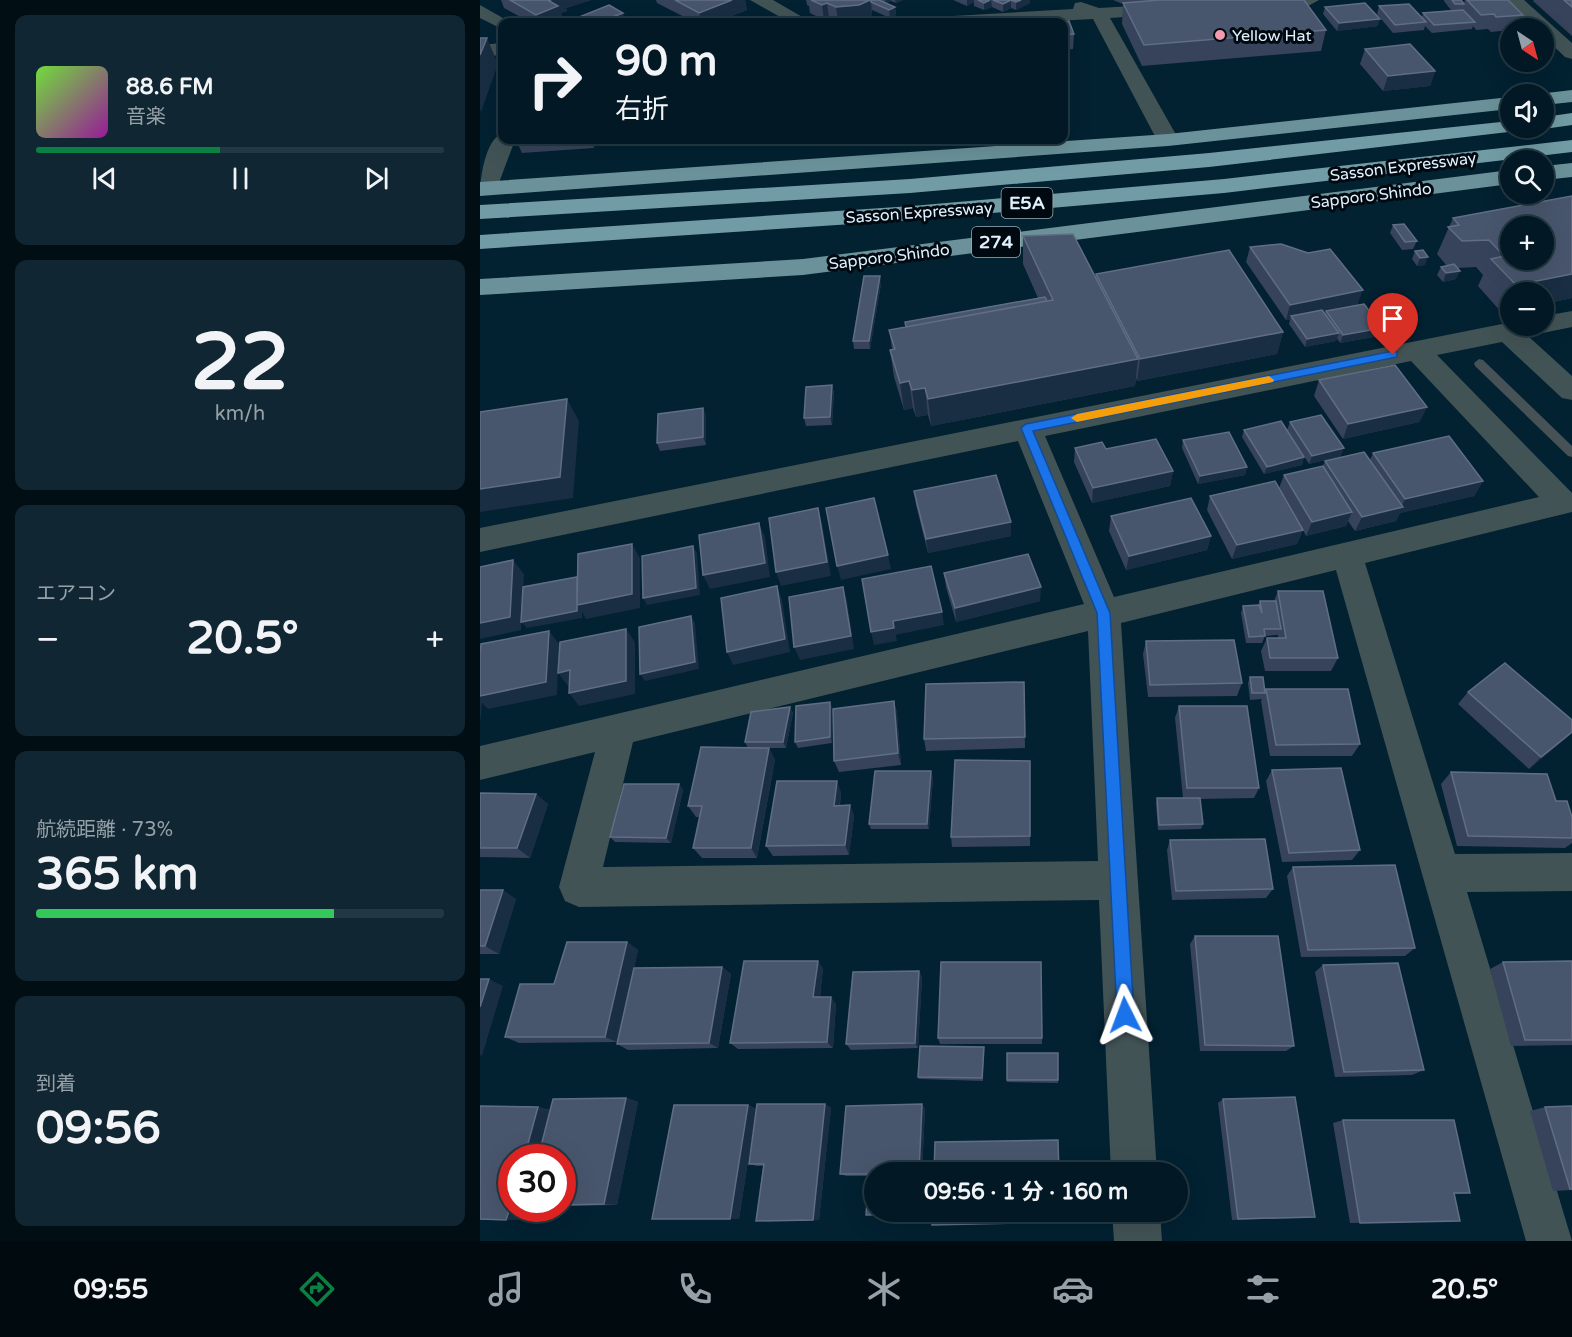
<!DOCTYPE html>
<html lang="ja">
<head>
<meta charset="utf-8">
<style>
	:root { --surface:#021925; --page:#102632; --text:#f1f3f6; --muted:#96a0a7; --line:#233842; --accent:#0b8043 }
	body { margin:0; font-family:"Varela Round","Noto Sans JP",sans-serif; background:var(--page); color:var(--text); height:100vh; display:flex; flex-direction:column; font-size:22px; white-space:nowrap }
	* { box-sizing:border-box; margin:0 }
	p { font-size:20px; color:var(--muted) }
	.icon { flex:none; width:33px; height:33px; fill:none; stroke:currentColor; stroke-width:2; stroke-linecap:round; stroke-linejoin:round }
	.map { position:relative; flex:1; overflow:hidden }
	.panel { display:flex; flex-direction:column; gap:15px; padding:15px; background:#010e14; width:480px }
	.panel>* { flex:none }
	.banner { position:absolute; left:18px; top:18px; width:570px; height:126px; border-radius:12px; box-shadow:0 6px 24px #0002,0 0 0 2px var(--line); background:#021925; color:var(--text); overflow:hidden }
	.needle { width:39px; rotate:144deg }
	.fabs { position:absolute; left:1020px; top:18px; display:grid; gap:12px }
	.fabs a { display:grid; place-items:center; width:54px; height:54px; border-radius:50%; background:var(--surface); box-shadow:0 6px 24px #0002,0 0 0 2px var(--line); font-size:30px }
	.speed { position:absolute; left:18px; top:1144px; display:flex; gap:12px; font-size:30px; font-weight:700; text-align:center }
	.speed>* { display:grid; place-content:center; width:78px; height:78px; border-radius:50%; background:var(--surface); box-shadow:0 6px 24px #0002,0 0 0 2px var(--line); line-height:1 }
	.speed .limit { border:9px solid #d22; background:#fff; color:#111 }
	.pin { position:absolute; display:grid; place-items:center; width:51px; height:51px; color:#fff; margin:-62px -26px; border-radius:50% 50% 50% 0; rotate:-45deg; box-shadow:0 0 6px #0007 }
	.pin .icon { rotate:45deg }
	.me { position:absolute; width:66px; margin:-33px; rotate:357deg; stroke-linejoin:round; filter:drop-shadow(0 0 4px #0008) }
	.turn { display:flex; align-items:center; gap:21px; height:126px; padding:0 18px; font-size:27px }
	.turn .icon { width:78px; height:78px; stroke-width:2.5 }
	.turn b { display:block; font-size:42px; line-height:51px }
	.big { font-size:45px; font-weight:700; line-height:1.1 }
	.panel .widget { flex:1; display:flex; flex-direction:column; justify-content:center; gap:9px; min-width:0; padding:0 21px; border-radius:12px; background:var(--page) }
	.panel .dial { align-items:center; gap:0 }
	.dial b { font-size:78px; line-height:1 }
	.song { display:flex; align-items:center; gap:18px }
	.cover { width:72px; height:72px; border-radius:9px; background:linear-gradient(135deg,hsl(100 70% 55%),hsl(300 70% 35%)) }
	.played { height:6px; border-radius:3px; background:linear-gradient(90deg,var(--accent) 45%,var(--line) 45%) }
	.keys { display:flex; justify-content:space-around; direction:ltr }
	.heat { display:flex; justify-content:space-between; align-items:center; font-size:33px; direction:ltr }
	.charge { height:9px; border-radius:4px; background:linear-gradient(90deg,#34c759 73%,var(--line) 0) }
	.trip { position:absolute; left:384px; top:1162px; width:324px; height:60px; border-radius:30px; background:var(--surface); box-shadow:0 6px 24px #0002,0 0 0 2px var(--line); font-weight:700; line-height:60px; text-align:center }
	.tab-bar { display:flex; height:96px; justify-content:space-around; align-items:center; background:#010a0f; color:var(--muted) }
	.tab-bar .icon { width:42px; height:42px }
	.tab-bar .active { color:var(--accent) }
	.tab-bar b { font-size:27px; color:var(--text) }
	main { display:flex; flex:1; min-height:0 }
	.map>svg:first-child { display:block }
	.lines { fill:none; stroke-linecap:round; stroke-linejoin:round }
	.stream { fill:#465255; fill-rule:evenodd }
	.minor { fill:#425356; fill-rule:evenodd }
	.trunk { fill:#6b929a; fill-rule:evenodd }
	.motorway { fill:#729ca5; fill-rule:evenodd }
	.wall { fill:#36435b }
	.shaded-wall { fill:#192e43 }
	.building { fill:#48566d; stroke:#606e84; stroke-width:1.5; fill-rule:evenodd }
	.route { fill:#1a73e8; stroke:#114b97; stroke-width:1.5 }
	.slow { fill:#f59e0b }
	.poi-dot { fill:#f29aaf; stroke:#010910; stroke-width:2 }
	.labels { text-anchor:middle; stroke-width:6; stroke-linejoin:round; paint-order:stroke }
	.far-poi-label { font-size:16px; fill:#e1f2fe; stroke:#010910; text-anchor:start }
	.far-street-label { font-size:16px; fill:#e1f2fe; stroke:#010910 }
	.shield { fill:#010910; stroke:#9eacb7; stroke-width:1.5 }
	.shield-label { font-size:18px; font-weight:bold; fill:#e1f2fe }
</style>
</head>
<body>
<main>
<section class="panel">
<div class="widget">
<div class="song"><i class="cover"></i><div><b>88.6 FM</b><p>音楽</p></div></div>
<div class="played"></div>
<div class="keys"><svg class="icon" aria-label="previous" viewBox="0 0 24 24"><path d="M18 5L8 12l10 7zM5 5v14"/></svg><svg class="icon" aria-label="pause" viewBox="0 0 24 24"><path d="M8 5v14M16 5v14"/></svg><svg class="icon" aria-label="next" viewBox="0 0 24 24"><path d="M6 5l10 7-10 7zM19 5v14"/></svg></div>
</div>
<div class="widget dial"><b>22</b><p>km/h</p></div>
<div class="widget"><p>エアコン</p>
<div class="heat"><a>−</a><b class="big">20.5°</b><a>+</a></div>
</div>
<div class="widget"><p>航続距離 · 73%</p><b class="big">365 km</b><div class="charge"></div></div>
<div class="widget"><p>到着</p><b class="big">09:56</b></div>
</section>
<div class="map">
<svg width="1092" height="1241" viewBox="0 0 1092 1241">
	<rect width="100%" height="100%" fill="#022131"/>
	<g class="lines">
		<path class="stream" d="M999 359 1003 360 1092 446V457L1088 456 995 366 994 363Z"/>
		<path class="minor" d="M270 0H293L331 22H309Z
			M771 0H839L830 5 778 8 772 7 769 3Z
			M1024 0H1044L1092 43V59L1085 57 1064 37V28H1054Z
			M601 2 619 8 688 4 697 9 688 14 630 18 699 140 696 145H680L677 140 613 19 556 22H464L473 16 593 9 595 3Z
			M0 5 30 22H22V29L0 18Z
			M22 43V55L0 57V45Z
			M22 134V140H35L17 188 14 193H0C0 178 6 138 22 134Z
			M1092 311V327L1048 336 1092 376V400L1082 398 1022 342 957 355 1092 493V512L885 563 975 854 1092 853V891L987 892 1092 1241H1046L856 570 641 623 677 1173H631L619 900 99 907 85 901 79 887 115 752 0 780V746L604 604 538 441 0 552V528L1027 323 1064 326V316ZM931 361 1059 497 634 597 565 436ZM608 631 618 861 123 867 153 742Z
			M632 1212H680L682 1241H634Z"/>
		<path class="trunk" d="M1092 90V102L1064 105V94H1058Z
			M1030 97V109L688 146 0 196V182L688 134Z
			M1092 163V177L1064 180V166Z
			M1030 170V184L323 275 0 295V279L323 259Z"/>
		<path class="motorway" d="M1092 113V125L1064 129 1057 128H1064V117Z
			M1030 121V128H1040L1037 131 729 167 430 193 0 219V205L430 179 729 153Z
			M1092 140V152L744 193 432 220 0 249V235L432 206 744 179Z"/>
	</g>
	<path class="wall" d="M21 0H111L86 8 87 11 81 13 83 21 79 22H50L24 8Z
		M176 0H265L267 10 236 22H214L177 3Z
		M326 0H423L416 3 411 1 406 3 415 7 416 15 410 18 392 10V15L381 20 358 22 349 18 344 20 330 13 329 6 327 5Z
		M473 0H550V3L536 10 531 8 523 12 512 7 504 10 494 6V2L487 6Z
		M633 0H673L671 1 846 30 841 51 662 66 642 24 643 4Z
		M964 0H981L984 3 985 0H1028L1043 15 1038 28H1030V30L1011 32 1008 29 996 30 993 26 992 29 952 33 945 26 944 30 913 33 897 14 899 6 942 17 943 13 971 10 964 1Z
		M1054 0H1092V36L1053 1Z
		M845 7 898 26 857 31 843 14Z
		M99 17 146 21 141 22H101Z
		M584 22 594 34 593 49 584 50V53Z
		M885 49 955 71 950 86 903 91 880 64Z
		M36 140H116L114 148 42 153Z
		M1092 196V298L1064 304V292H1030V311L1022 313 998 286 1003 275 996 267 977 268 976 279 963 282 957 275 961 267 967 266 957 254 973 218Z
		M913 225 937 241 933 249 922 250 910 233Z
		M543 236 615 277 616 274 803 332 797 354 657 381 656 378 655 386 451 426 448 415 436 417 433 408 424 410 414 377 410 350 412 349 409 330 425 327V322L558 298 543 264Z
		M770 247 877 305 902 328 899 336 860 343 857 338 856 341 825 347 809 324 810 320H806L766 262Z
		M935 251 945 265 937 266 932 259Z
		M401 284 390 349H374L373 341Z
		M839 380 947 407 939 422 863 439 834 396Z
		M352 385 354 393 352 425 326 426 324 418Z
		M223 408 226 416V445L180 451 177 443Z
		M810 422 861 456 829 464 807 430Z
		M764 430 824 457 822 465 784 474 762 437Z
		M703 440 767 467 765 475 718 484 702 448Z
		M595 448 626 449 693 471 690 486 612 503 594 462Z
		M893 453 1003 481 994 496 920 513 916 521 875 531 868 521 866 526 826 536 823 530 817 544 752 559 727 510 730 496 799 488 804 475 843 466 845 461 890 460Z
		M434 491 531 522V536L448 553 436 505Z
		M631 516 731 536 727 550 646 570 629 531Z
		M464 573 560 601 476 622 466 587Z
		M798 591 858 658 851 671H785L781 651 787 638H798V635L785 636 782 643H766L761 613 763 606 778 605 780 601H794Z
		M666 641 762 683 757 696 668 697 663 654Z
		M770 677 785 692 786 689 880 744 872 756H790L781 701 782 699 770 700 768 683Z
		M544 682 545 748 446 751 444 739Z
		M988 692 1086 738 1049 769 978 704Z
		M414 701 417 713 421 765 359 772 354 761Z
		M350 702 352 708V743L318 748 315 742Z
		M699 706 779 788 774 798 720 799 723 824 721 829 678 830 676 804 677 798H703L695 718Z
		M310 707 313 713 306 748H268L265 742Z
		M289 748 295 760 277 858H222L213 848 220 817H216L208 806Z
		M550 761V846L472 847 471 837Z
		M792 770 880 850 872 860 802 862 786 781Z
		M971 772 1076 801 1092 817V843L1085 848 977 846 961 784Z
		M453 777 449 829H391L389 824Z
		M199 784 203 790 191 843 135 842 130 837Z
		M361 792 360 805H370L374 816 369 855 293 856 286 846Z
		M0 793 56 794 68 804 50 858 0 857Z
		M690 840 793 889 786 898 692 900 687 850Z
		M813 867 935 948 925 956 821 957 807 876Z
		M0 890 36 899 19 954H0Z
		M715 936 814 1046 806 1051H720L710 944Z
		M147 942 158 950 137 1042 39 1043 25 1037Z
		M1092 961V1045L1031 1046 1010 969 1023 962Z
		M843 965 944 1070 932 1075 855 1077 835 972Z
		M242 967 251 974 238 1048 148 1050 137 1044Z
		M343 968 340 997 356 1004 353 1048 258 1049 250 1043Z
		M439 971 442 978 438 1048 371 1050 366 1044Z
		M458 1038H562V1044H460Z
		M504 1050 503 1081 439 1079 438 1077Z
		M527 1053 578 1080V1083L527 1082Z
		M146 1098 158 1102 137 1205 82 1206V1158H32V1209H45L42 1220H0V1106L58 1107 70 1110 73 1099Z
		M743 1099 826 1217 752 1220 738 1103Z
		M345 1104 351 1108 339 1220 276 1221 283 1166H277L269 1164Z
		M268 1105 276 1109 259 1219H172Z
		M1092 1106V1190L1073 1191 1050 1111 1065 1107Z
		M445 1108 442 1173H394L441 1212V1215H386L389 1176H366L360 1174Z
		M863 1120 990 1193 975 1194 966 1221 870 1223 853 1123Z"/>
	<path class="shaded-wall" d="M71 0H111L86 8 87 11 81 13 83 21 79 22H59L56 15 69 1Z
		M252 0H265L267 10 236 22H222L219 13Z
		M391 0 392 15 381 20 358 22 356 7Z
		M405 0H411V1L405 4Z
		M415 0H423L416 3Z
		M487 0H494V2L487 6Z
		M510 0H511L512 7 504 10V3Z
		M531 0V8L523 12V4Z
		M541 0H550V3L536 10V2Z
		M347 3 349 18 344 20 342 5Z
		M415 7 416 15 410 18 409 10Z
		M143 13 146 21 141 22H119Z
		M900 19 898 26 857 31 859 23Z
		M7 38 18 64 1 112 0 109V55Z
		M955 71 950 86 903 91 908 76Z
		M111 140H116L114 148Z
		M948 257 945 265 937 266 940 258Z
		M980 271 976 279 963 282 966 273Z
		M1092 274V298L1064 304V292H1032L1036 285Z
		M400 276 401 284 390 349 389 341Z
		M883 290 877 306 813 319 811 316 810 320H806L810 305Z
		M1030 296V311L1022 313Z
		M902 328 899 336 860 343 863 335Z
		M803 332 797 354 657 381 660 359Z
		M859 333 856 341 825 347 827 339Z
		M658 359 655 386 451 426 448 399Z
		M429 381 433 408 424 410 420 383Z
		M352 385 354 393 352 425 350 417Z
		M445 388 448 415 436 417 432 390Z
		M87 399 99 421 93 498 0 512V489Z
		M947 407 939 422 863 439 868 424Z
		M223 408 226 416V445L223 437Z
		M864 448 861 456 829 464 832 456Z
		M824 457 822 465 784 474 787 467Z
		M767 467 765 475 718 484 720 476Z
		M693 471 690 486 612 503 613 488Z
		M1003 481 994 496 920 513 916 521 875 531 882 517 921 508 925 499Z
		M338 508 342 523 351 576 301 586 296 572Z
		M872 512 866 526 826 536 832 522Z
		M531 522V536L448 553 446 539Z
		M279 523 285 537 290 577 230 589 223 575Z
		M823 530 817 544 752 559 757 545Z
		M731 536 727 550 646 570 649 556Z
		M152 544 160 558V608L106 619 102 612V618L47 628 41 622 97 605Z
		M213 546 217 553 220 595 167 605 163 598Z
		M408 555 411 569 361 580 357 566Z
		M33 560 44 574 41 630 0 639V623Z
		M297 586 302 600 310 652 253 665 247 652Z
		M363 587 367 601 374 649 320 660 314 647Z
		M561 587 560 601 476 622 475 608Z
		M462 612 464 625 415 635 413 621Z
		M211 616 215 623 219 669 165 681 160 674Z
		M414 628 417 641 394 645 391 632Z
		M146 629 155 642V694L99 706 89 693Z
		M69 631 79 644 77 695 8 709 2 703 0 724V661Z
		M90 670 100 683 88 686 78 673Z
		M414 701 417 713 421 765 418 753Z
		M350 702 352 708V743L350 737Z
		M310 707 313 713 306 748 303 742Z
		M1092 732 1086 738 1049 769 1061 757Z
		M289 748 295 760 277 858 271 848Z
		M451 771 453 777 449 829 447 824Z
		M357 781 361 792 358 816 354 806Z
		M199 784 203 790 191 843 186 838Z
		M56 794 68 804 50 858 37 848Z
		M370 805 374 816 369 855 365 845Z
		M23 890 36 899 19 954 5 946Z
		M147 942 158 950 137 1042 125 1037Z
		M338 961 343 968 339 1004 333 997Z
		M242 967 251 974 238 1048 229 1043Z
		M439 971 442 978 438 1048 435 1043Z
		M9 979 23 986 2 1056 0 1055V1007Z
		M351 997 356 1004 353 1048 347 1042Z
		M146 1098 158 1102 137 1205 124 1204Z
		M345 1104 351 1108 339 1220H333Z
		M442 1104 445 1108 442 1173H439Z
		M268 1105 276 1109 259 1219H250Z
		M58 1107 72 1111 59 1158H44Z
		M32 1202V1209H45L42 1220H26Z"/>
	<path class="building" d="M30 0H71L69 1 78 6 56 15Z
		M195 0H252L219 13Z
		M331 0H390L379 5 356 7 347 3 342 5Z
		M391 0H399L415 7 409 10 391 2Z
		M498 0H510L504 3Z
		M513 0H541L536 2 531 0 523 4Z
		M679 0H824L846 30 664 45 643 3Z
		M972 0H981L984 4H975Z
		M987 0H1028L1043 15 1016 17 1014 14 1001 15Z
		M1084 0H1092V7Z
		M885 3 900 19 859 23 845 7Z
		M929 4 946 22 915 25 899 6Z
		M129 5 143 13 119 22H108L99 17Z
		M983 10 995 22 954 25 943 13Z
		M589 21 594 34 584 35 585 38H584V22H575Z
		M0 38H7L0 55Z
		M930 44 955 71 908 76 885 49Z
		M1092 196V274L1036 285 1011 259 1024 256 1009 240 982 241 968 227 979 225 973 218ZM1030 226H1064V260H1030Z
		M924 224 937 241 925 242 913 225Z
		M593 234 658 359 448 399 445 388 432 390 429 381 420 383 410 350 415 349 409 330 573 300 543 236Z
		M801 244 828 253 850 249 883 290 810 305 770 247Z
		M749 250 803 332 660 359 616 274Z
		M943 250 948 257 940 258 935 251Z
		M974 264 980 271 966 273 961 267Z
		M384 276H400L389 341H373Z
		M565 297 567 301 426 327 425 322Z
		M884 304 902 328 863 335 846 311Z
		M842 310 859 333 827 339 811 316Z
		M915 365 947 407 868 424 839 380Z
		M352 385 350 417 324 418 326 387Z
		M87 399 80 477 0 489V412Z
		M223 408V437L177 443 178 414Z
		M841 415 864 448 832 456 810 422Z
		M801 421 824 457 787 467 764 430Z
		M749 432 767 467 720 476 703 440Z
		M969 436 1003 481 925 499 893 453Z
		M676 439 693 471 613 488 595 448 622 442 626 449Z
		M884 452 923 507 882 517 845 461Z
		M843 466 872 512 832 522 804 475Z
		M516 475 531 522 446 539 434 491Z
		M795 481 823 530 757 545 730 496Z
		M394 498 408 555 357 566 346 508Z
		M711 498 731 536 649 556 631 516Z
		M338 508 347 562 296 572 289 518Z
		M279 523 285 563 223 575 219 535Z
		M152 544V594L97 605 98 554Z
		M213 546 216 588 163 598 162 556Z
		M548 554 561 587 475 608 464 573Z
		M33 560 30 617 0 623V567Z
		M451 566 462 612 413 621 414 628 391 632 382 579Z
		M97 577V611L41 622 43 587Z
		M297 586 305 639 247 652 241 598Z
		M363 587 371 636 314 647 309 597Z
		M798 591H843L858 658H790L787 638H806Z
		M780 601H796L801 629H784L785 636 769 637 763 606 779 605 782 613Z
		M211 616 215 662 160 674 159 627Z
		M146 629V681L89 693 90 670 78 673 80 642Z
		M69 631 66 682 0 696V654L1 644Z
		M754 640 762 683 670 685 666 641Z
		M1025 663 1092 720V732L1061 757 988 692Z
		M770 677H783L785 693H772Z
		M544 682 545 737 444 739 446 684Z
		M786 689H868L880 744 796 745Z
		M414 701 418 753 354 761 353 709Z
		M350 702V737L315 742 316 706Z
		M699 706H767L779 788H707Z
		M310 707 303 742H265L271 712Z
		M221 747 289 748 271 848H213L222 806H208Z
		M475 760 550 761V836L471 837Z
		M861 768 880 850 809 853 792 770Z
		M395 771H451L447 824H389Z
		M971 772 1067 774 1076 801H1087L1092 817V838L988 836Z
		M297 781H357L354 806 370 805 365 845 286 846Z
		M144 784H199L186 838 130 837Z
		M0 793 56 794 37 848H0Z
		M677 798H720L723 824 679 825Z
		M785 839 793 889 696 891 690 840Z
		M915 865 935 948 828 950 813 867Z
		M0 890H23L5 946H0Z
		M715 936H798L814 1046 725 1045Z
		M87 942H147L125 1037H25L40 984H74Z
		M264 961H338L333 997H351L347 1042 250 1043Z
		M1092 961V1040H1045L1023 962Z
		M461 962H561L562 1038H458Z
		M918 963 944 1070 864 1072 843 965Z
		M242 967 229 1043 137 1044 154 968Z
		M439 971 435 1043 366 1044 373 972Z
		M0 979H9L0 1007Z
		M440 1046 504 1047 502 1078 438 1077Z
		M527 1053H578V1080H527Z
		M815 1097 835 1217 758 1219 743 1099Z
		M146 1098 124 1204 82 1205V1158H58L73 1099Z
		M277 1104H345L333 1220 276 1221 284 1164H269Z
		M442 1104 439 1173H394V1212H438V1214L386 1215 389 1174H360L366 1106Z
		M194 1105H268L250 1219H172Z
		M0 1106 58 1107 44 1158H32V1202L26 1220 0 1219Z
		M1092 1106V1189H1090L1065 1107Z
		M863 1120H974L990 1193H974L980 1221 880 1223Z
		M578 1140 579 1173H454L455 1142Z
		M452 1212H540V1223L452 1225Z"/>
	<path class="route" d="M913 351 917 352V357L553 431 630 613 654 1015 652 1021 645 1024 639 1021 637 1015 617 613 541 428 546 424Z"/>
	<path class="slow" d="M789 376 794 380 793 382 597 422 591 418 597 414Z"/>
	<circle class="poi-dot" cx="740" cy="35" r="6"/>
	<g class="labels">
		<g class="far-poi-label">
			<text x="752" y="41">Yellow Hat</text>
		</g>
		<g class="far-street-label">
			<text transform="translate(923 166) rotate(-7)" y="6">Sasson Expressway</text>
			<text transform="translate(891 195) rotate(-7)" y="6">Sapporo Shindo</text>
			<text transform="translate(439 212) rotate(-4)" y="6">Sasson Expressway</text>
			<text transform="translate(409 256) rotate(-7)" y="6">Sapporo Shindo</text>
		</g>
		<g class="shield">
			<rect x="521.5" y="188" width="51" height="30" rx="4.5"/>
			<rect x="492" y="227" width="48" height="30" rx="4.5"/>
		</g>
		<g class="shield-label">
			<text x="547" y="209">E5A</text>
			<text x="516" y="248">274</text>
		</g>
	</g>
</svg>
<div class="fabs">
<a><svg class="needle" viewBox="-14 -14 28 28"><path d="M0-13l5 13h-10z" fill="#e53935"/><path d="M0 13l5-13h-10z" fill="#96a0a7"/></svg></a>
<a><svg class="icon" aria-label="sound" viewBox="0 0 24 24"><path d="M4 9h4l5-4v14l-5-4H4zM17 9q2 3 0 6"/></svg></a>
<a><svg class="icon" aria-label="search" viewBox="0 0 24 24"><circle cx="10" cy="10" r="6"/><path d="M15 15l6 6"/></svg></a>
<a>+</a>
<a>−</a>
</div>
<div class="speed"><div class="limit">30</div></div>
<div class="pin" style="left:913px;top:355px;background:#d93025"><svg class="icon" aria-label="arrive" viewBox="0 0 24 24"><path d="M6 21V4h12l-3 4 3 4H6"/></svg></div>
<svg class="me" style="left:645px;top:1015px" viewBox="-20 -20 40 40"><path d="M0-17L14 15 0 8-14 15z" fill="#1a73e8" stroke="#fff" stroke-width="4"/></svg>
<div class="trip">09:56 · 1 分 · 160 m</div>
<div class="banner">
<div class="turn"><svg class="icon" aria-label="right" viewBox="0 0 24 24"><path d="M7 20v-9h11M14 6l5 5-5 5"/></svg><div><b>90 m</b>右折</div></div>
</div>
</div>
</main>
<nav class="tab-bar">
<b>09:55</b>
<svg class="icon active" aria-label="directions" viewBox="0 0 24 24"><path d="M12 3l9 9-9 9-9-9zM9 14v-3h6M13 9l2 2-2 2"/></svg>
<svg class="icon" aria-label="music" viewBox="0 0 24 24"><path d="M9 18V5l10-2v13"/><circle cx="6" cy="18" r="3"/><circle cx="16" cy="16" r="3"/></svg>
<svg class="icon" aria-label="phone" viewBox="0 0 24 24"><path d="M5 4h4l2 5-3 2q2 4 5 5l2-3 5 2v4C11 20 4 13 5 4z"/></svg>
<svg class="icon" aria-label="climate" viewBox="0 0 24 24"><path d="M12 3v18M4 7l16 10M4 17L20 7"/></svg>
<svg class="icon" aria-label="car" viewBox="0 0 24 24"><path d="M5 17H2v-5l4-1 3-4h7l3 4 3 1v5h-3M9 17h6M6 11h13"/><circle cx="7" cy="17" r="2"/><circle cx="17" cy="17" r="2"/></svg>
<svg class="icon" aria-label="filters" viewBox="0 0 24 24"><path d="M4 7h16M4 17h16"/><circle cx="9" cy="7" r="2"/><circle cx="15" cy="17" r="2"/></svg>
<b>20.5°</b>
</nav>
</body>
</html>
